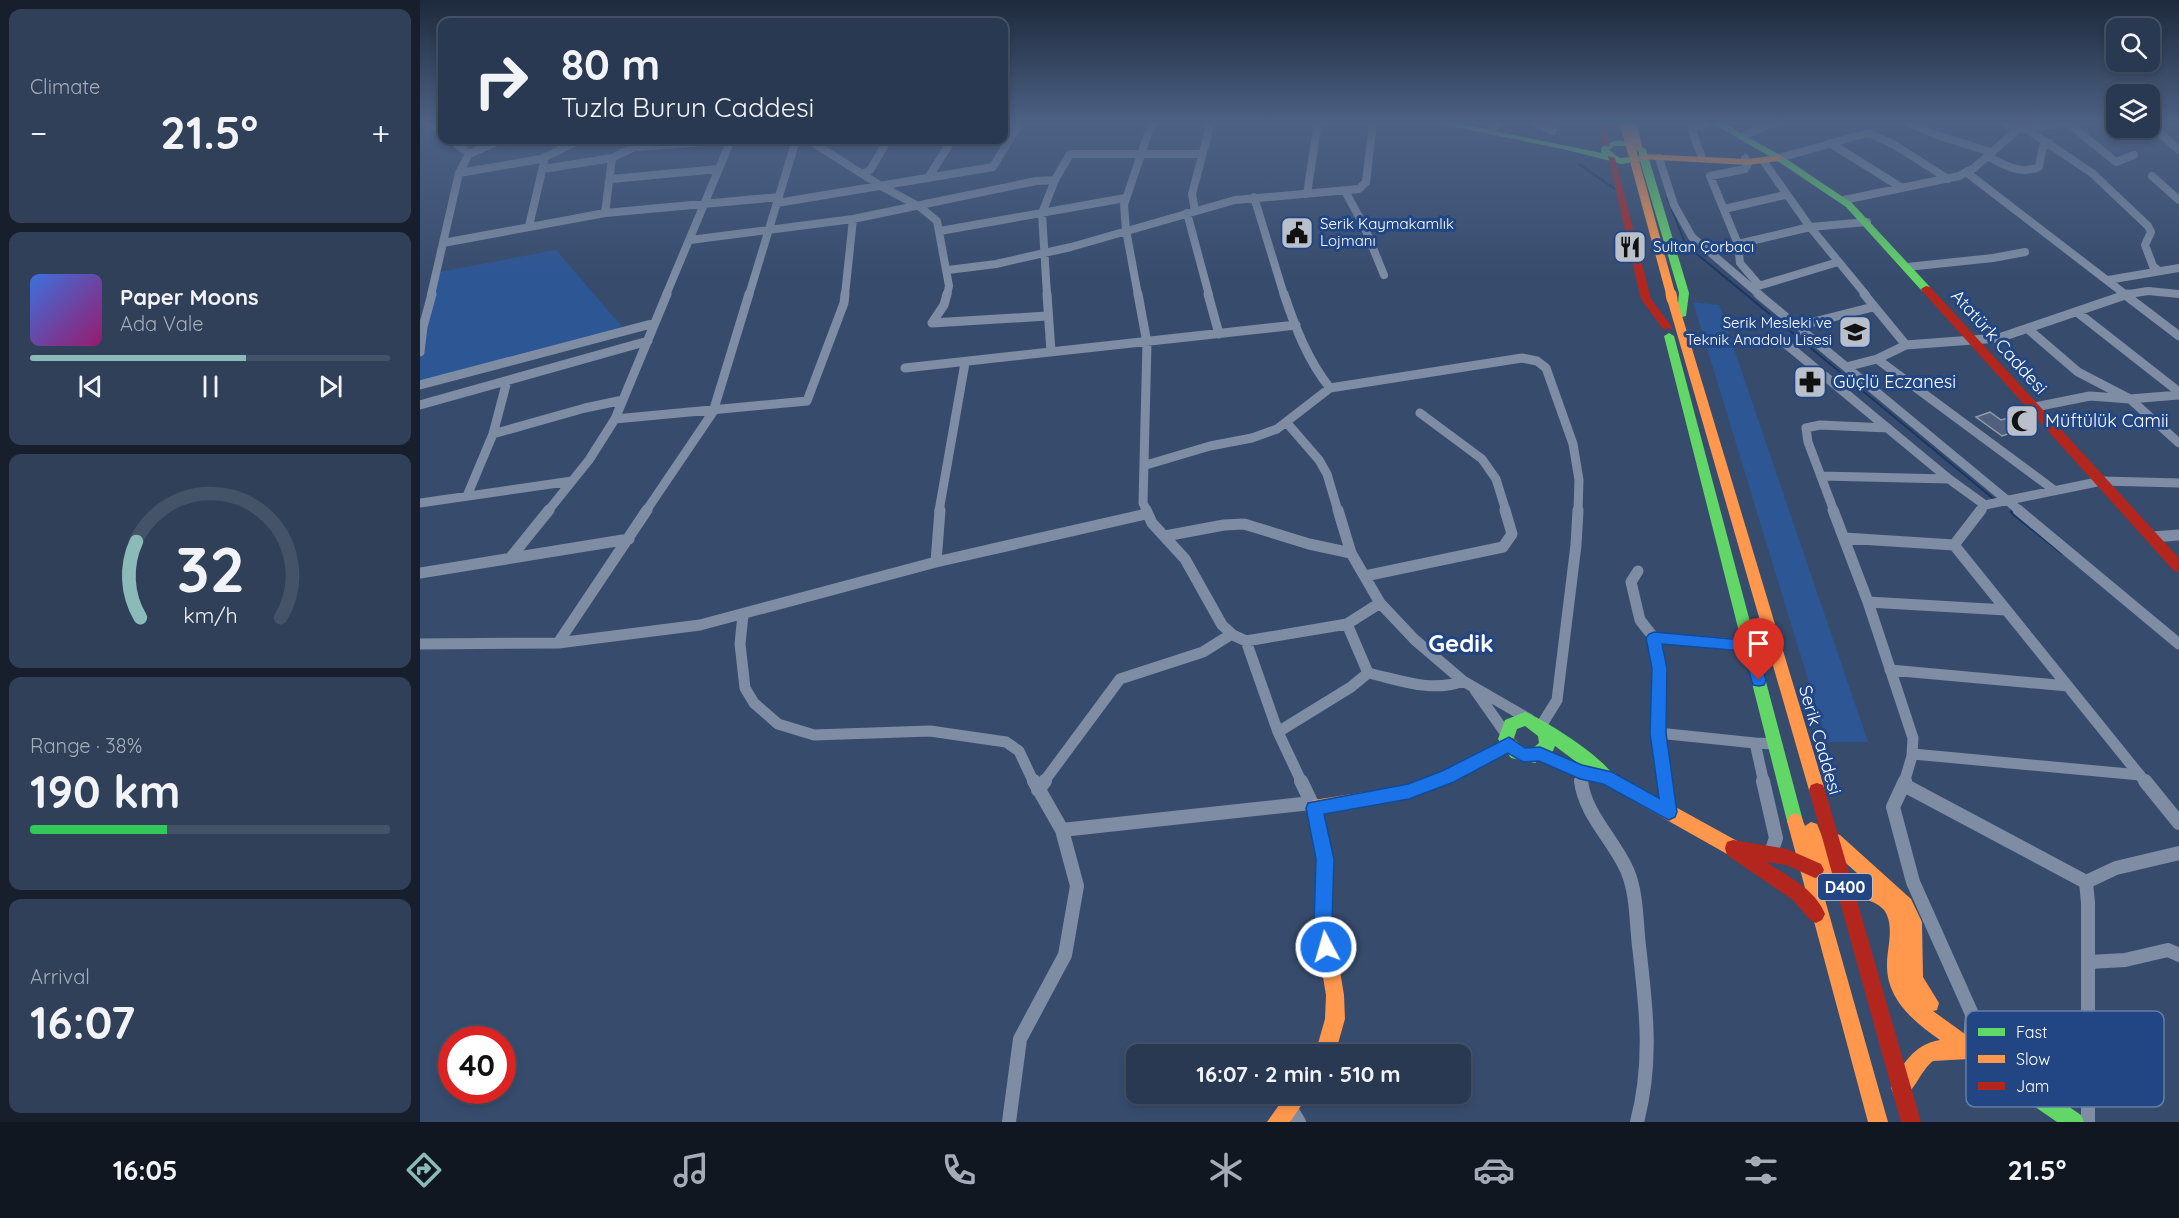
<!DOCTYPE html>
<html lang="en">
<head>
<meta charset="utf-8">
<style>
	:root { --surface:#293952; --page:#314059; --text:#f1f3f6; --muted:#a5acb8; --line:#455369; --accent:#8bbbb9 }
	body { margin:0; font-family:Quicksand,sans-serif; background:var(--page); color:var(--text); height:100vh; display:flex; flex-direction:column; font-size:22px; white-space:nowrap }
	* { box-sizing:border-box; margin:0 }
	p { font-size:20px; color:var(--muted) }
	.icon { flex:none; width:33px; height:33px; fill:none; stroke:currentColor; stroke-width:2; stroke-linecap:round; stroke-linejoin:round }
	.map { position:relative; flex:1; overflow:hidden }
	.panel { display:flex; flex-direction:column; gap:9px; padding:9px; background:#171f2d; width:420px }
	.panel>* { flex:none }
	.banner { position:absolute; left:18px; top:18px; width:570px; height:126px; border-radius:12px; box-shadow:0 3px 9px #0003,0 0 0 2px var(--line); background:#293952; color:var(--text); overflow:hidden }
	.fabs { position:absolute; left:1686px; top:18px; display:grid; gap:12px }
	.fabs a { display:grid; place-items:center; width:54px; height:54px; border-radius:12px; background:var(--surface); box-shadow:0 3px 9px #0003,0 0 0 2px var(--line); font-size:30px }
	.speed { position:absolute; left:18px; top:1026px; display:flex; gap:12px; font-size:30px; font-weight:700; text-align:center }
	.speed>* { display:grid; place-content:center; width:78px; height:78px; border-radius:50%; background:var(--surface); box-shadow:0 3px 9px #0003,0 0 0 2px var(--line); line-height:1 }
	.speed .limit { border:9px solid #d22; background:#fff; color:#111 }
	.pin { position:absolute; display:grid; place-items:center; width:51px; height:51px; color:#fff; margin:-62px -26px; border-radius:50% 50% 50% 0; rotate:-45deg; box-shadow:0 0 6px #0007 }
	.pin .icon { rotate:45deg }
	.me { position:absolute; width:66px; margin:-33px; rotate:354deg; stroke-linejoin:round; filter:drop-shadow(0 0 4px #0008) }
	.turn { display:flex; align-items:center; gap:21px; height:126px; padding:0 24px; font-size:27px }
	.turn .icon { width:78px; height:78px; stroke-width:2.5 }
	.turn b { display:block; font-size:42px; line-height:51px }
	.big { font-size:45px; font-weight:800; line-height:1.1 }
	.panel .tile { flex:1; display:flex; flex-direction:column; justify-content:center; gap:9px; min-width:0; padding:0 21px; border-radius:12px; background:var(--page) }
	.panel .dial { align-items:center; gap:0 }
	.dial svg { height:156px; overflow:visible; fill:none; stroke:var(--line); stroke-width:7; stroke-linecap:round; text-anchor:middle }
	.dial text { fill:var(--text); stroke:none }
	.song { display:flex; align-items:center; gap:18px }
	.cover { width:72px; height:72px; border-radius:9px; background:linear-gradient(135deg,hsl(220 70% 55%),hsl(320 70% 35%)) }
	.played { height:6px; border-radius:3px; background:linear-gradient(90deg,var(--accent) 60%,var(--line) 60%) }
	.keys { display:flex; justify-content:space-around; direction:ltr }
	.heat { display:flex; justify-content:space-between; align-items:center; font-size:33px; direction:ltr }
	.charge { height:9px; border-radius:4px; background:linear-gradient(90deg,#34c759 38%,var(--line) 0) }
	.trip { position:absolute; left:706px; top:1044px; width:345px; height:60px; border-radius:12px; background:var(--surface); box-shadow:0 3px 9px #0003,0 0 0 2px var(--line); font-weight:800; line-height:60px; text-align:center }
	.tab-bar { display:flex; height:96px; justify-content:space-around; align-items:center; background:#101721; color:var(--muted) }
	.tab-bar .icon { width:42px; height:42px }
	.tab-bar .active { color:var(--accent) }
	.tab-bar b { font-size:27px; color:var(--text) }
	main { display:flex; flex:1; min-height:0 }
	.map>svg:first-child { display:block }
	.green { fill:#2d5695 }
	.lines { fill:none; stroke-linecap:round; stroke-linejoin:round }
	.stream-far1 { stroke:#193564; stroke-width:2 }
	.stream { stroke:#193564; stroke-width:3 }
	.building { fill:#51617d; stroke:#919db1; stroke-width:1.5 }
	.street-far3 { stroke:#7e8da3; stroke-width:8 }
	.street-far2 { stroke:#7e8da3; stroke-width:9 }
	.street-far1 { stroke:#7e8da3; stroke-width:11 }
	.street { stroke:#7e8da3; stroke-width:14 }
	.fast { fill:#63d668; fill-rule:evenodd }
	.slow { fill:#ff974d; fill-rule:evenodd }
	.jam { fill:#b3261e; fill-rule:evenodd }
	.slow-bridge-far1 { stroke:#ff974d; stroke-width:9 }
	.slow-bridge { stroke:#ff974d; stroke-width:11 }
	.route { fill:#1a73e8; stroke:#114b97; stroke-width:1.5 }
	.labels { text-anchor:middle; stroke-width:6; stroke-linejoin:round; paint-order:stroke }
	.far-poi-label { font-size:15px; fill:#fff; stroke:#214683; text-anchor:start }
	.shield { fill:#214683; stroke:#bcc8da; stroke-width:1.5 }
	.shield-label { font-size:16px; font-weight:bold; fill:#fff }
	.street-label { font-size:18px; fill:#fff; stroke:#214683 }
	.poi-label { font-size:18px; fill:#fff; stroke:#214683; text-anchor:start }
	.district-label { font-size:24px; font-weight:bold; fill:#fff; stroke:#214683 }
	.key { fill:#214683; stroke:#647ea8; stroke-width:1.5 }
	.key-label { font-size:16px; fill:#fff }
</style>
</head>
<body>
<main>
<section class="panel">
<div class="tile"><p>Climate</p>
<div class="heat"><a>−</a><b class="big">21.5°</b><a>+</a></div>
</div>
<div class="tile">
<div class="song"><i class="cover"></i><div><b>Paper Moons</b><p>Ada Vale</p></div></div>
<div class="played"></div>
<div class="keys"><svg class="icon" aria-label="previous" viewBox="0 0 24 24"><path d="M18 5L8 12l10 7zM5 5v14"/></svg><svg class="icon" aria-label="pause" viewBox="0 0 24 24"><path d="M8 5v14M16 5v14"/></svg><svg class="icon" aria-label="next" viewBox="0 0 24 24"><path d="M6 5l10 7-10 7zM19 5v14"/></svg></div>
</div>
<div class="tile dial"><svg viewBox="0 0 100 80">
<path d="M14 69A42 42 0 1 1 86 69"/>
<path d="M14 69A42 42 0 0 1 12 30" stroke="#8bbbb9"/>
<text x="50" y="56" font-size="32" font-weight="700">32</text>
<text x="50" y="72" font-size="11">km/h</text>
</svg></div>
<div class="tile"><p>Range · 38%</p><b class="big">190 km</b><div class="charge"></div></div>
<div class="tile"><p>Arrival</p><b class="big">16:07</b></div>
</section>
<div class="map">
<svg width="1759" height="1122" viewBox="0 0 1759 1122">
	<rect width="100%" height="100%" fill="#374c6d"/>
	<path class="green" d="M136 250 204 329 0 384V340L19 272Z
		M1273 302 1299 305 1448 742H1407Z"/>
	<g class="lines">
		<path class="stream-far1" d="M1100 122 1121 133
			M1159 164 1195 189
			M1247 198 1266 245 1575 500"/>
		<path class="stream" d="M1591 512 1642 553"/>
	</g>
	<path class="building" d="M1570 412 1581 420 1603 414 1617 424 1582 436 1556 417Z"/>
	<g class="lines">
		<path class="street-far3" d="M11 122 22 132
			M1115 122 1133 131
			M1488 122 1516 135 1571 152
			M1583 122 1597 130
			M1648 123 1696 162 1714 155
			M1730 124 1759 150
			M1073 128 1077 122
			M1605 128 1672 173 1728 226 1731 232 1725 245 1733 266 1739 271
			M1322 136 1356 122
			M32 140 49 154
			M389 140 461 186 500 207 517 221 529 286 527 295
			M1410 143 1482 188
			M218 147 296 141
			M1281 155 1272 131 1274 127 1287 123
			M1567 156C1584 165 1600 175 1619 167L1623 146 1630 143
			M1239 158 1254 205 1272 237 1340 295
			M1325 158 1328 164 1325 169 1290 176 1318 244 1320 263 1339 285
			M1359 158 1448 133 1473 144 1528 179
			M1344 162 1390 227 1446 295
			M123 169 192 158 229 140
			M1546 172 1706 295
			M39 173 121 159 160 140
			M443 174 450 170 468 140
			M1732 176 1759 200
			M508 178 532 140
			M191 179 298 169
			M925 191 944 226 964 275
			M887 194 898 122
			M834 197 864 295
			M1424 200 1539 176 1554 168 1597 130 1650 122
			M357 203 573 167 600 122
			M1304 209 1365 195
			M775 211 772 194 791 122
			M185 213 192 158
			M767 213 789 295
			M109 226 124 162
			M520 231 705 198
			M270 240 433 219 616 181 635 180
			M23 243 185 213 359 197
			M1318 244 1390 227 1447 222
			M1487 267 1573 258 1605 252
			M528 270 576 264 651 247 815 200 939 189 946 182 953 122
			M1688 280 1759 268
			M1335 287 1418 262
			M11 295 39 173 49 154 81 140
			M246 295 311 140
			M329 295 376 140
			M425 295 433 219
			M627 295 622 213 635 180 650 154H782
			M718 295 706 230 704 205 732 122
			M1703 295 1728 291 1759 294"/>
		<path class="street-far2" d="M627 294 631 352
			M718 294 727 343 723 503 727 511
			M788 294 799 334
			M864 294C875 327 888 361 910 388L1102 358 1117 361 1126 368 1153 444 1159 480 1158 511
			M1338 294 1600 511
			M1444 294 1486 345
			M1704 294 1759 336
			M1657 312 1759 392
			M512 323 524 305 527 294
			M512 323 627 316
			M1378 326 1453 307
			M1608 329 1658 372 1710 399 1759 443
			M1360 339 1529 479 1565 505
			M0 352 3 327 12 294
			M1457 359 1634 490
			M1426 367 1457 359 1486 345 1579 338 1708 294
			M485 368 876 325
			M0 385 235 323
			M0 405 228 341
			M1615 407 1670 396 1710 399 1759 395
			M1000 413 1062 459 1076 479 1086 511
			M195 419 387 401 424 303 425 294
			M867 423 899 460 907 474 918 511
			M73 434 165 408 203 400
			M726 465 790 446 832 438 857 429 910 388
			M1401 476 1529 479
			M47 496 73 434 87 381
			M0 503 152 481
			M128 511 169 460 195 419 247 294
			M226 511 293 412 329 294
			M519 511 545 363
			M1414 511 1388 442 1386 428 1400 425 1468 428
			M1560 511 1565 505 1682 481 1759 483"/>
		<path class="street-far1" d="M726 510 732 523 765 559 802 625 813 635 826 641 927 624 960 603
			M918 510 931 553 960 603 995 640 1043 681 1109 719
			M1413 510 1448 602 1493 738 1492 756 1484 783
			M1598 510 1759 644
			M745 536 804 525 824 524 889 544 931 553
			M1732 537 1759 535
			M1424 538 1534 545 1726 783
			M1534 545 1561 510
			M91 557 129 510
			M516 562 520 510
			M1218 571 1211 582 1220 620 1234 638 1240 668 1238 733 1245 783
			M0 573 209 539
			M945 576 1083 547 1092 534 1085 510
			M1448 602 1586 610
			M323 615 320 644 325 688 334 703 358 724 394 735 510 731 586 742 599 751 614 783
			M927 624 948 673
			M1234 638 1328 645
			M826 641 858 732 882 783
			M138 643 227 510
			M0 644 138 643 280 625 516 562 726 514
			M1470 670 1648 686
			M1055 690 1086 734
			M1121 726 1137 700 1156 545 1158 510
			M858 732 931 687 948 673C980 680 1011 693 1043 681
			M1238 733 1335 743
			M1493 754 1720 775
			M1160 772 1161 783
			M623 783 700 679 783 652 810 635
			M1344 783 1335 743 1355 744"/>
		<path class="street" d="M881 781 894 808
			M1161 781C1165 815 1194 840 1207 870 1217 893 1216 920 1219 946 1226 1006 1233 1062 1217 1122
			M1245 781 1249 812
			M1343 781 1356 838 1351 853
			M1485 781 1473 807 1493 882 1552 1014 1550 1045
			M1725 781 1759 823
			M1484 785 1666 882
			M618 790 625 781
			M642 830 891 803
			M1669 962 1705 960 1748 950 1759 955
			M870 1107 879 1122
			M589 1122 600 1039 645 955 657 886 642 830 614 781
			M1668 1122V903L1666 882 1696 868 1759 853"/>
		<path class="fast" d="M1010 122H1029L1182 153 1181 148C1195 136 1210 141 1226 149L1269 293 1266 316 1262 317 1257 314 1259 293 1220 161 1202 164 1147 150ZM1194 146H1208L1219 152V156L1200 158 1189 150Z
			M1290 122H1301L1362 156 1432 203 1510 287V291H1502L1426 207 1356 160Z
			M1249 333 1254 336 1383 821 1381 826 1375 829 1369 826 1367 821 1244 336Z
			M1105 712C1124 719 1186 759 1194 777L1192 782 1186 784 1135 746 1133 751 1115 763 1091 758 1078 739 1085 720ZM1105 726 1118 736 1119 743 1112 749 1102 747 1094 738 1097 729Z
			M1549 1039 1661 1115 1664 1122H1637L1542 1056 1539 1049 1542 1042Z"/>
		<path class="slow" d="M1208 122H1216L1223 150 1216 148Z
			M1223 154 1327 159 1359 155 1363 158 1359 161 1327 165 1220 159V155Z
			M1252 296 1257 299 1405 790 1403 795 1397 797 1391 795 1389 790 1247 299Z
			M1120 747 1162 765 1192 772 1319 842 1321 848 1319 854 1313 856 1307 854 1183 784 1160 779 1114 759 1112 754 1114 749Z
			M951 791 957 793 959 798 957 803 904 814 914 859 912 923 924 995 925 1019 915 1054H895L905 1019 906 995 894 923 896 859 886 808 888 803 894 800Z
			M1375 813 1381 816 1385 826 1391 822 1397 824C1410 854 1414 871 1448 883L1408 847 1406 841 1408 835 1414 833 1420 835 1491 899 1502 922 1503 977 1519 1003 1517 1010 1513 1011 1556 1042 1559 1049 1556 1056 1549 1059 1513 1061C1500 1071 1495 1092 1481 1098L1474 1095 1471 1088C1481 1065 1494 1044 1520 1040 1494 1022 1466 999 1467 964 1467 948 1475 925 1464 910 1459 904 1451 901 1444 899 1423 891 1405 882 1394 861L1468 1122H1448L1367 821 1369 816Z
			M867 1094H889L870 1122H847Z"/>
		<path class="jam" d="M1178 122H1186L1190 147 1183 145Z
			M1188 156 1195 158 1231 299 1252 327 1251 329H1243L1221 299Z
			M1506 286 1510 287 1759 558V572L1754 571 1502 291 1501 289Z
			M1089 737 1095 739 1097 744 1095 749 1034 782 989 799 951 805 945 803 943 798 945 793 951 791 989 785 1022 772Z
			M1397 783 1403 785 1405 790 1501 1122H1481L1389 790 1391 785Z
			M1313 840 1367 849 1401 864 1404 870 1401 876 1395 878 1366 865 1346 862C1367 876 1395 889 1405 914L1402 920 1396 923 1390 920 1373 900 1307 855 1305 848 1307 842Z"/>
		<path class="slow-bridge-far1" d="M1204 122 1251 295"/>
		<path class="slow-bridge" d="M1251 294 1252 299"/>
	</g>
	<linearGradient id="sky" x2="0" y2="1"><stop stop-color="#1e2a3c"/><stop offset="0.44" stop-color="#4d6184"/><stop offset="1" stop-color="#4d6184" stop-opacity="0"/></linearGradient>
	<rect width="1759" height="279" fill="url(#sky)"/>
	<path class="route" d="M1234 632 1334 641 1346 680 1344 685 1339 686 1333 685 1323 651 1242 644 1247 668 1246 733 1257 812 1255 817 1249 820 1243 817 1183 784 1160 779 1119 761 1103 762 1088 753 1034 782 989 799 904 814 914 859 912 923 915 947 913 953 906 956 900 953 894 923 896 859 886 808 888 803 988 784 1022 771 1089 737 1105 748 1120 747 1162 765 1192 772 1239 798 1230 733 1232 668 1226 638 1229 634Z"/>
	<defs>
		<g id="civic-square" transform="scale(1.725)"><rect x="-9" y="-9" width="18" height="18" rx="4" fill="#b9c0cc" stroke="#214683"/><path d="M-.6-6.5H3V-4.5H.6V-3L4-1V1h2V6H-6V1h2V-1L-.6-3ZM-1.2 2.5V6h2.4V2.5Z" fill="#111"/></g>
		<g id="restaurant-square" transform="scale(1.725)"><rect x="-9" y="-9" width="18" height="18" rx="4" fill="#b9c0cc" stroke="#214683"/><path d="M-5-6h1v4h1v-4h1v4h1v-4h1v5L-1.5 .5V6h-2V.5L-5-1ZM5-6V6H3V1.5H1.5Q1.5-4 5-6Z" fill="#111"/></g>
		<g id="school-square" transform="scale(1.725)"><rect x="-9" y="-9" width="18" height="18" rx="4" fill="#b9c0cc" stroke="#214683"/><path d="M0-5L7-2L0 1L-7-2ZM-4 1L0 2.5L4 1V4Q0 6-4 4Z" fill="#111"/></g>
		<g id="pharmacy-square" transform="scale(1.725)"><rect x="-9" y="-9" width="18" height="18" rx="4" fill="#b9c0cc" stroke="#214683"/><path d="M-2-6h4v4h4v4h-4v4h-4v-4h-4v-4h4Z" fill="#111"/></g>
		<g id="mosque-square" transform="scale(1.725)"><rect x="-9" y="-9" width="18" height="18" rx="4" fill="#b9c0cc" stroke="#214683"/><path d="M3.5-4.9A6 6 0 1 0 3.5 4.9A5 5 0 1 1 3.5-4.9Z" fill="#111"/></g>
	</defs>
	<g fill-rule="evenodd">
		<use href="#civic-square" x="877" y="233"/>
		<use href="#restaurant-square" x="1210" y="247"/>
		<use href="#school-square" x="1435" y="332"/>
		<use href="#pharmacy-square" x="1390" y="382"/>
		<use href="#mosque-square" x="1602" y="421"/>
	</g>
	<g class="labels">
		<g class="far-poi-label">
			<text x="900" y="229">Serik Kaymakamlık<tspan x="900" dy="17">Lojmanı</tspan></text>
			<text x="1233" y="252">Sultan Çorbacı</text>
			<text x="1412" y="328" text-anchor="end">Serik Mesleki ve<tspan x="1412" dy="17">Teknik Anadolu Lisesi</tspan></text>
		</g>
		<rect class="shield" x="1398" y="874" width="54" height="26" rx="4.5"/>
		<g class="shield-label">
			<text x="1425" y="893">D400</text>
		</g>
		<g class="street-label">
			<text transform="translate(1579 342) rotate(48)" y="6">Atatürk Caddesi</text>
			<text transform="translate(1400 740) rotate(74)" y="6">Serik Caddesi</text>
		</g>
		<g class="poi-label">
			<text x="1413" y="388">Güçlü Eczanesi</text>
			<text x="1625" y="427">Müftülük Camii</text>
		</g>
		<g class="district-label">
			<text x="1041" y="652">Gedik</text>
		</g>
	</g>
	<rect x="1546" y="1011" width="198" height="96" rx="9" class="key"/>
	<rect x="1558" y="1028" width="27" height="8" fill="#63d668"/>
	<rect x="1558" y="1055" width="27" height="8" fill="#ff974d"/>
	<rect x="1558" y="1082" width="27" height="8" fill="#b3261e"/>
	<g class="key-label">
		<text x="1596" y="1038">Fast</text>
		<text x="1596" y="1065">Slow</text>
		<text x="1596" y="1092">Jam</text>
	</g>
</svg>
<div class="fabs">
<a><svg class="icon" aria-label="search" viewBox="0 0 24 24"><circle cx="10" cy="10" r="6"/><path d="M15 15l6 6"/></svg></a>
<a><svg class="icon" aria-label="layers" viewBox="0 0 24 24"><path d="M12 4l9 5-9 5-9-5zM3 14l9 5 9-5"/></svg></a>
</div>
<div class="speed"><div class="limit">40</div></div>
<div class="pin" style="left:1339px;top:680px;background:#d93025"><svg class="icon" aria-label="arrive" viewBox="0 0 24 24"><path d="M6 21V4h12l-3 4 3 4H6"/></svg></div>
<svg class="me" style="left:906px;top:947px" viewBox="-20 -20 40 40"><circle r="17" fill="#1a73e8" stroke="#fff" stroke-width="3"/><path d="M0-11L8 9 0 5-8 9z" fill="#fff"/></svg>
<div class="trip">16:07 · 2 min · 510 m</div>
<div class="banner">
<div class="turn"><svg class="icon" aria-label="right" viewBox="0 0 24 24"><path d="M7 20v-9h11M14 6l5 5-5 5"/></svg><div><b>80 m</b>Tuzla Burun Caddesi</div></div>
</div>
</div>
</main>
<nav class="tab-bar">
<b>16:05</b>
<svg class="icon active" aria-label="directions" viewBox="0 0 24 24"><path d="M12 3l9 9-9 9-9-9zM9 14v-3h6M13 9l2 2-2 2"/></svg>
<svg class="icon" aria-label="music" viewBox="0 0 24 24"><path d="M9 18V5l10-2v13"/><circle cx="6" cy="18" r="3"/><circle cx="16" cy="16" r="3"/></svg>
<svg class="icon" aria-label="phone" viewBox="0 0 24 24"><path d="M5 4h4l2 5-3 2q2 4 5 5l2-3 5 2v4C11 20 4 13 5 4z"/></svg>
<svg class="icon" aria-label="climate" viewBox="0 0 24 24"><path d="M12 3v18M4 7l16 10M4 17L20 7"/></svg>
<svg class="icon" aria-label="car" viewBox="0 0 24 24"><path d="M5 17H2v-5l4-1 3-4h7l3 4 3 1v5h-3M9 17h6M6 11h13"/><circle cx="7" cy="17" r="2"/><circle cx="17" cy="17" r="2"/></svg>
<svg class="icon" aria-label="filters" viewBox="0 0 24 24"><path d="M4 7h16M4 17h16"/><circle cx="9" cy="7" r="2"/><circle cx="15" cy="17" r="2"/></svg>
<b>21.5°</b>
</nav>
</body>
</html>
